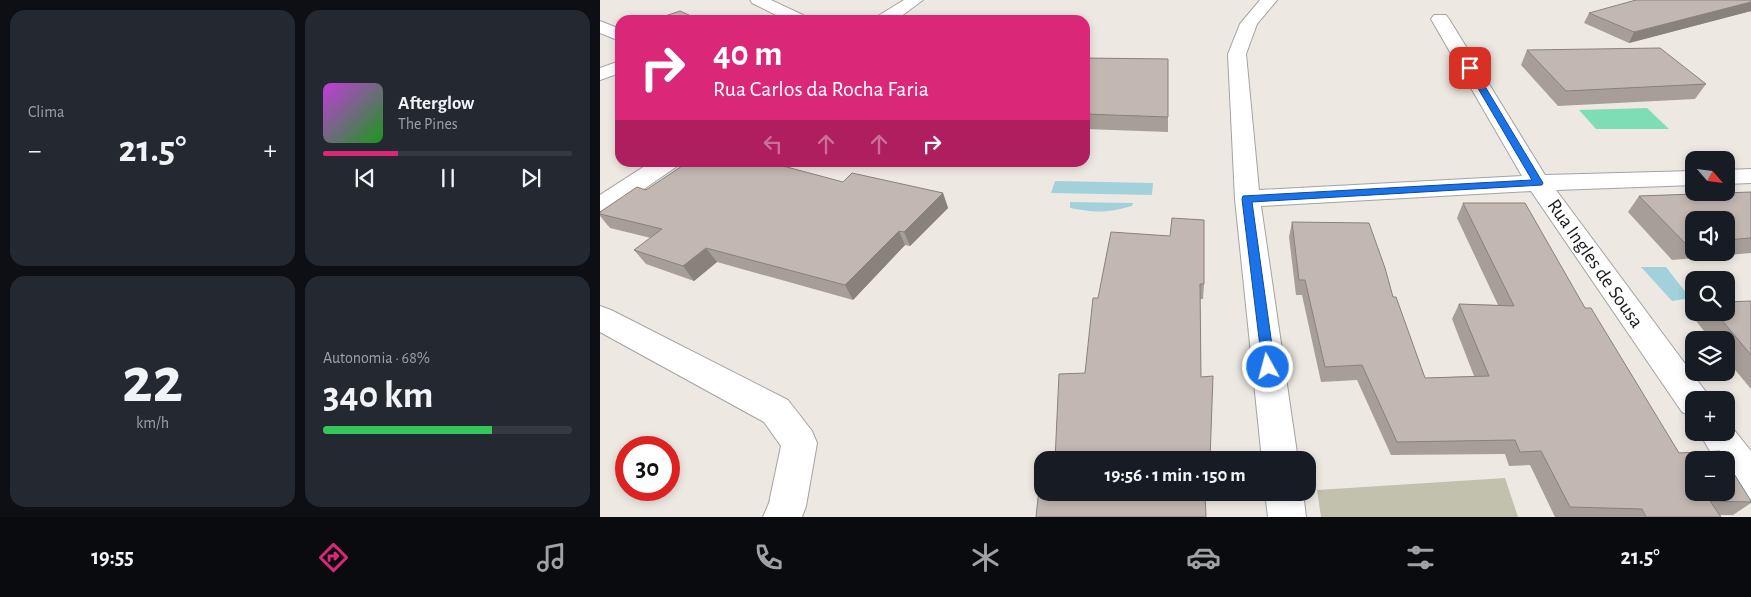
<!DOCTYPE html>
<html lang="pt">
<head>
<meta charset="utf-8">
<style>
	:root { --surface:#171b24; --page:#242831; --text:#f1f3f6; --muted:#9ea1a6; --line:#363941; --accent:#db2777 }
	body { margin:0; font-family:"Alegreya Sans",sans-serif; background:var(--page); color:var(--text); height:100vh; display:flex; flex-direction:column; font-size:19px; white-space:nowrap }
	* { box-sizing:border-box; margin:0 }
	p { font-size:16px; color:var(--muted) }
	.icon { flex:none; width:28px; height:28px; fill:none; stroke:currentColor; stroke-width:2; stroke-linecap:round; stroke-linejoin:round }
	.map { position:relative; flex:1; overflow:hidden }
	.panel { display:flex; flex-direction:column; gap:10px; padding:10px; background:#0d0f14; width:600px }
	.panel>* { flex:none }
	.top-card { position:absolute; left:15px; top:15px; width:475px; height:152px; border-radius:15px; box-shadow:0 2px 8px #0003; background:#db2777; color:#fff; overflow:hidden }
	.needle { width:32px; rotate:118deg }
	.tools { position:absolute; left:1085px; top:151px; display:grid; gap:10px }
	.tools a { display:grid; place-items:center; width:50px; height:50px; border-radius:10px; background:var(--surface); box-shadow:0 2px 8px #0003; font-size:25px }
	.speed { position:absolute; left:15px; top:436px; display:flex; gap:10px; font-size:25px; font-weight:700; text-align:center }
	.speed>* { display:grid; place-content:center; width:65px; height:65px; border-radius:50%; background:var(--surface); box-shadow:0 2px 8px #0003; line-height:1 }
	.speed .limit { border:8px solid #d22; background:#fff; color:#111 }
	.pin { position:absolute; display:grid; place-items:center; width:42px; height:42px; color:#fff; margin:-21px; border-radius:10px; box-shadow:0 2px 8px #0006 }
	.me { position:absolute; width:55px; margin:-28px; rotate:353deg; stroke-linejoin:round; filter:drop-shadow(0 0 4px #0008) }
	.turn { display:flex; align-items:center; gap:18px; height:105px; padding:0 15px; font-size:22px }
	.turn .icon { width:65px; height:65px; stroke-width:2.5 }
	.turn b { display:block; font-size:35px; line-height:42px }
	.lanes { display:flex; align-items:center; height:48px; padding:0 15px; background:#0003; justify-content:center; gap:25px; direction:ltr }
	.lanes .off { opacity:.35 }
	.big { font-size:38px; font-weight:600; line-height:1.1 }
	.panel .card { flex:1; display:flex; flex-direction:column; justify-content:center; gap:8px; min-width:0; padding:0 18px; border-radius:15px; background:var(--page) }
	.panel .dial { align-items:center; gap:0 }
	.dial b { font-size:65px; line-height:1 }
	.song { display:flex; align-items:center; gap:15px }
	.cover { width:60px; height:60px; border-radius:8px; background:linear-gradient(135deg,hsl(290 70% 55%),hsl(120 70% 35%)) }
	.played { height:5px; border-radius:2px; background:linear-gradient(90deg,var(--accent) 30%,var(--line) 30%) }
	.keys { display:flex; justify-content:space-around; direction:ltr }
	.heat { display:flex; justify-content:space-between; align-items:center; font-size:28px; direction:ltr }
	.charge { height:8px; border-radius:4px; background:linear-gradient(90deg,#34c759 68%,var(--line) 0) }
	.panel .tiles { flex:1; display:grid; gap:10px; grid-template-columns:repeat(2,1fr) }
	.trip { position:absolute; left:434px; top:451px; width:282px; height:50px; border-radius:15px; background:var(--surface); box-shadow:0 2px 8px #0003; font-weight:600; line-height:50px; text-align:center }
	.menu { display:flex; height:80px; justify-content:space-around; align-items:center; background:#090b0e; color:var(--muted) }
	.menu .icon { width:35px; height:35px }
	.menu .selected { color:var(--accent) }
	.menu b { font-size:22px; color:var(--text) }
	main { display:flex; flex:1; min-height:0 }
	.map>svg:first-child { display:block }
	.construction { fill:#c2c1ad }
	.pitch { fill:#7fddb5 }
	.water { fill:#a2d1db }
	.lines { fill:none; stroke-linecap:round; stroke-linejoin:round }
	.street-casing { stroke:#a3a3a3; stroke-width:2 }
	.street { fill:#fff; fill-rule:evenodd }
	.wall { fill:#a79e98; fill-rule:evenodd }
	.shaded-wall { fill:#88817c }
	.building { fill:#c2b8b1; stroke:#88817c }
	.route { fill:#1a73e8; stroke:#114b97 }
	.labels { text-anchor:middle; stroke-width:4; stroke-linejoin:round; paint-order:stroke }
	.street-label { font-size:20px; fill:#1c1c1c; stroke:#fff }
</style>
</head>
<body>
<main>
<section class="panel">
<div class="tiles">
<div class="card"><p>Clima</p>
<div class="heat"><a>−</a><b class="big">21.5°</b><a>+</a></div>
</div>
<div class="card">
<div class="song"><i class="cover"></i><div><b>Afterglow</b><p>The Pines</p></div></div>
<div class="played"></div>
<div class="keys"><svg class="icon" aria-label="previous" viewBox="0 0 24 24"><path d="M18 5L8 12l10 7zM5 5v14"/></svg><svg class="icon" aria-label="pause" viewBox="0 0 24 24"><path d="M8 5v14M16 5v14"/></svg><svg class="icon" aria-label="next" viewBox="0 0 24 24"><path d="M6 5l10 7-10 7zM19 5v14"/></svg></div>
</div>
<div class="card dial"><b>22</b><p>km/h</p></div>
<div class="card"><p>Autonomia · 68%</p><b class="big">340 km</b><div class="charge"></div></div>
</div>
</section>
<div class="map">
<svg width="1151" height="517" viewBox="0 0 1151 517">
	<rect width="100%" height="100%" fill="#ede9e2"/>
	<path class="construction" d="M905 478 918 517H721L717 490Z"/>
	<path class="pitch" d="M1047 108 1069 129H996L979 110Z"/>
	<path class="water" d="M455 181 553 183 552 195 451 193Z
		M470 202 533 203 532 206C506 213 496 213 470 208Z
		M1041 267H1066L1090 298 1072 301Z"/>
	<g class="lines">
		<g class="street-casing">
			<path id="street" d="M150 0H171L205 16 208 20H186L152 3Z
				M304 0H323L296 20H275L278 16Z
				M660 0H677L657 24 646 54 659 190 922 176 831 19 834 15H846L849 19 945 175 1094 171V185L956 190 1106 392 1110 400H1094V417L1082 412 931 191 661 206 698 460H662L635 199 628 54 640 24Z
				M0 21 20 29V41L0 33Z
				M20 61V73L0 80V68Z
				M51 162H79L76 167 9 213 0 215V195Z
				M1151 169V183L1126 184V170Z
				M0 306 11 310 188 400 212 431 217 443 206 506 202 517H163L169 503 181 446 164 422 0 332Z
				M1126 420 1151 451V500C1130 491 1126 482 1126 460H1115L1099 432H1126Z
				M665 492H703L706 517H668Z"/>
		</g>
		<use href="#street" class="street"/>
	</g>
	<path class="wall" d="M1151 0V11L1029 43 984 23 989 13Z
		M927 50 1106 84 1095 99 958 106 921 65Z
		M485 58 568 59V132L485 129Z
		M243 182 343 193 348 208 310 246 305 245 253 300 117 262 94 281 46 264 34 250 51 238 10 228 0 216V212Z
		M1151 192V253L1072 260 1028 212 1039 196ZM1094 220H1126V252H1094Z
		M863 203 985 308 1079 453 1151 501V503L1133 515H1119L1121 517H955L930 465 909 466 905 454 791 455 757 380 721 382 702 295H696L689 237 692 222 793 297 825 378 874 376 852 319 859 304 898 305 857 218Z
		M511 232 604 284 603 299H600L601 377 610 460 485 373Z
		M1151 301V389L1126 359V340H1111L1093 317 1098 312H1126Z"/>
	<path class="shaded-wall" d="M1151 2V11L1029 43 1034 32Z
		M343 193 348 208 310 246 304 232Z
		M299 231 305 245 253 300 245 285Z
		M106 248 117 262 94 281 83 266Z"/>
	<path class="building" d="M1036 0H1151V2L1034 32 989 13Z
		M80 11 100 20H53Z
		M1060 48 1106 84 966 91 927 50Z
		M485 58 568 59V117L485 114Z
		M88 162H168L243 182 252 173 343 193 304 232 299 231 245 285 106 248 83 266 34 250 62 229 0 214V212L37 187 46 190Z
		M1151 192V238L1126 240V220H1094V242L1085 243 1039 196Z
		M863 203H925L985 308H991L1079 453 1120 451 1126 460H1094V492H1126V461L1151 501V502L1110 501 1121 517H1046L1042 509 970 507 941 451 920 452 915 440 797 442 762 365 725 367 705 280H699L692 222 769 223 785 268 793 297H796L825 378 889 376 859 304 914 306Z
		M572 218 604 220V284H600L601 377 613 376 610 460H455L459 374 485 373 493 298H498L511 232 570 236Z
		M1151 301V355L1115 312H1126V302Z
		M440 480H442V492H605L606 517H436Z"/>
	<path class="route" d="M870 66 874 68 943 183 942 185 652 202 675 367 673 371 668 372 663 371 642 199 643 196 932 180 866 68Z"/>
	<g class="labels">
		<g class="street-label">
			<text transform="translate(996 263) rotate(55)" y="7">Rua Ingles de Sousa</text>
		</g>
	</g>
</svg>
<div class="tools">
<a><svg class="needle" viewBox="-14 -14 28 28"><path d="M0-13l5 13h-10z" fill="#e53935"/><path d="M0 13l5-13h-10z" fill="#9ea1a6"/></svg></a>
<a><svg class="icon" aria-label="sound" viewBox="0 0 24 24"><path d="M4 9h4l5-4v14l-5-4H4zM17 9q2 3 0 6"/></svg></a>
<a><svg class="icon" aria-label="search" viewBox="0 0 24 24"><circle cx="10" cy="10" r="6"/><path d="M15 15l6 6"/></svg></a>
<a><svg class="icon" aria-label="layers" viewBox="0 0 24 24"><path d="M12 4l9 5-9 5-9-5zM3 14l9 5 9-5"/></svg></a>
<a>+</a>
<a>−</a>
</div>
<div class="speed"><div class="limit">30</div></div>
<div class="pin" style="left:870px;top:68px;background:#d93025"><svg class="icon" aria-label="arrive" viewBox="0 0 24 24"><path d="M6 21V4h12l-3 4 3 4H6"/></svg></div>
<svg class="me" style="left:668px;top:367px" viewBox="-20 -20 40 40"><circle r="17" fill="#1a73e8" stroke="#fff" stroke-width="3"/><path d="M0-11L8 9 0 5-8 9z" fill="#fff"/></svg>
<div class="trip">19:56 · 1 min · 150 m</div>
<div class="top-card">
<div class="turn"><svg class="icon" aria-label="right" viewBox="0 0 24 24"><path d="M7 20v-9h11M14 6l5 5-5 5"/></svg><div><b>40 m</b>Rua Carlos da Rocha Faria</div></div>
<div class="lanes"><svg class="icon off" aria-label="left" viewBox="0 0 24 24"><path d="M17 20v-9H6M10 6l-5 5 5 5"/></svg><svg class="icon off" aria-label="ahead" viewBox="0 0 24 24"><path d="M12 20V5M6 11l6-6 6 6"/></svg><svg class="icon off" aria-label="ahead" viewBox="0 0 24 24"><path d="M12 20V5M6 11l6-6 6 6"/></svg><svg class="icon" aria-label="right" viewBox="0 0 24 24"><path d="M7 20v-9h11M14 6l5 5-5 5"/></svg></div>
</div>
</div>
</main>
<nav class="menu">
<b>19:55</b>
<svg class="icon selected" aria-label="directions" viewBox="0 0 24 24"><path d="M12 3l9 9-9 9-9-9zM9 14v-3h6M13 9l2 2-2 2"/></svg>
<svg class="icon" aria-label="music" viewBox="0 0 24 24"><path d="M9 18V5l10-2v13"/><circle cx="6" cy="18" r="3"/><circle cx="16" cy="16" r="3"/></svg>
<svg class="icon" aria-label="phone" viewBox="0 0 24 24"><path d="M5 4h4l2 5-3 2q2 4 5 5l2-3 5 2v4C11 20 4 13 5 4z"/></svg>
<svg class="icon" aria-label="climate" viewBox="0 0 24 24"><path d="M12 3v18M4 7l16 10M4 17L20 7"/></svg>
<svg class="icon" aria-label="car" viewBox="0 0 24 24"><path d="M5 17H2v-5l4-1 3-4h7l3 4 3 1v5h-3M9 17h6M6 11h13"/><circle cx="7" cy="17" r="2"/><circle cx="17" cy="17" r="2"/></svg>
<svg class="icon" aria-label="filters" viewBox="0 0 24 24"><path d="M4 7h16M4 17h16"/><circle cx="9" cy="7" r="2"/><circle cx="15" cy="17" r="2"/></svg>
<b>21.5°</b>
</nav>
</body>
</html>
